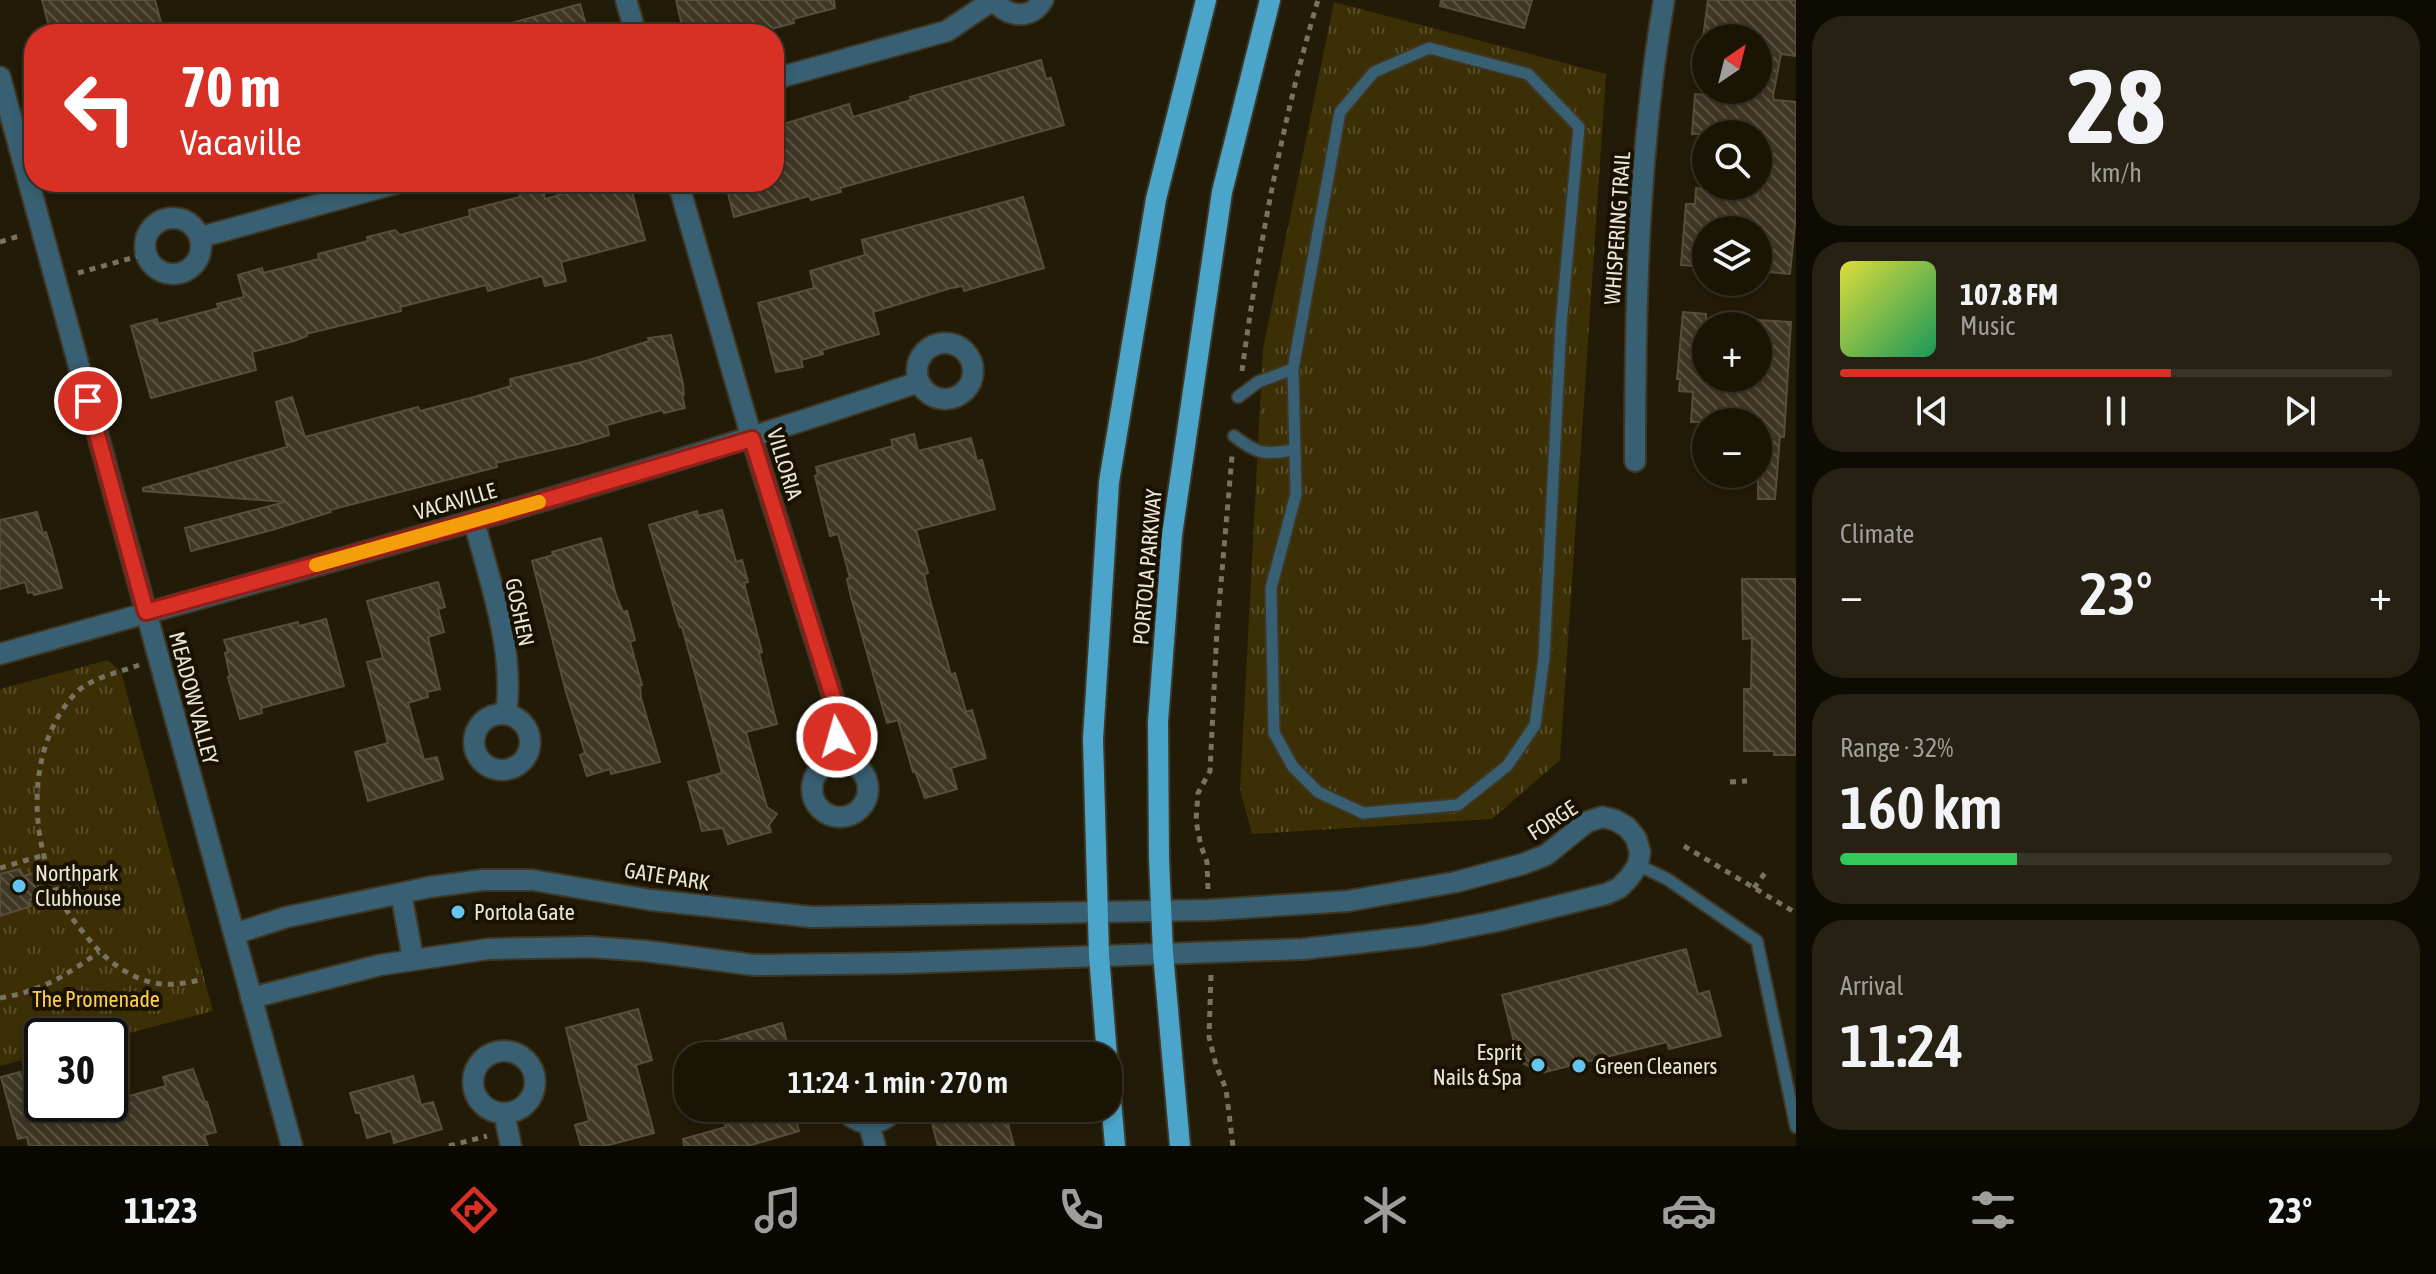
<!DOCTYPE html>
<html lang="en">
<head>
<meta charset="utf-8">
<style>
	:root { --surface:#1a1405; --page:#272113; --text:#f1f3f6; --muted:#9f9e9a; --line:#383327; --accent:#d93025 }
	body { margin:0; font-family:"Asap Condensed",sans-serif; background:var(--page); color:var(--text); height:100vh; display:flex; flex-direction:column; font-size:30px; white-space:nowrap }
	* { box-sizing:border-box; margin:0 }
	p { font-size:26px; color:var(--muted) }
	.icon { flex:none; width:44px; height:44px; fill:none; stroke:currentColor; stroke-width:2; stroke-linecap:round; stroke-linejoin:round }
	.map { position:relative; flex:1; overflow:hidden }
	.side { display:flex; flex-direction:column; gap:16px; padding:16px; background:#0e0b03; width:640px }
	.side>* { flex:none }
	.hud { position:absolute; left:24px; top:24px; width:760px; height:168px; border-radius:32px; box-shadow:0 4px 12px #0003,0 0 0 2px var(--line); background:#d93025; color:#fff; overflow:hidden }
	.needle { width:52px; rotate:35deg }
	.controls { position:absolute; left:1692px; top:24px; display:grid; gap:16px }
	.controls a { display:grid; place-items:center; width:80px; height:80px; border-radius:50%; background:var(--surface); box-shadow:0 4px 12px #0003,0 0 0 2px var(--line); font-size:40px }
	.speed { position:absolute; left:24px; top:1018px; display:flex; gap:16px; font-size:40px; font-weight:700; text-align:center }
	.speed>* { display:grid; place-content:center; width:104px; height:104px; border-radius:50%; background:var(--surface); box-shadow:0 4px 12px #0003,0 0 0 2px var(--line); line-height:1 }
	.speed .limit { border:4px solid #111; border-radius:12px; background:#fff; color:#111 }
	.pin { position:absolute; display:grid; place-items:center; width:68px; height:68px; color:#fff; margin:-34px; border:4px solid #fff; border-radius:50%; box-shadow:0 2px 8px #0007 }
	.me { position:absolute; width:88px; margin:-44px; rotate:354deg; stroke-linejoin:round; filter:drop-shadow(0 0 6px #0008) }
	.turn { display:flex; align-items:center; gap:28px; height:168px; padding:0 24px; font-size:36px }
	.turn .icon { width:104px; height:104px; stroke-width:2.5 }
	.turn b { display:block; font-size:56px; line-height:68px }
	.big { font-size:60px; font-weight:600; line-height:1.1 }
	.side .tile { flex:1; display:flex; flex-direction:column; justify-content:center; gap:12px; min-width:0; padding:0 28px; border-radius:32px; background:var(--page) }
	.side .dial { align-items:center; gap:0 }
	.dial b { font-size:104px; line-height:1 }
	.song { display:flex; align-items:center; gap:24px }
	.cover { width:96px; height:96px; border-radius:12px; background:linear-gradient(135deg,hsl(60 70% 55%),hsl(150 70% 35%)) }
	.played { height:8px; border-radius:4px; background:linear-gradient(90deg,var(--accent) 60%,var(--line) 60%) }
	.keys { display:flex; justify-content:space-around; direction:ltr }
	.heat { display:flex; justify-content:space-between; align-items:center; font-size:44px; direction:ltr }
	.charge { height:12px; border-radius:6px; background:linear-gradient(90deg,#34c759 32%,var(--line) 0) }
	.trip { position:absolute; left:674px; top:1042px; width:448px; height:80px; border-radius:32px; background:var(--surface); box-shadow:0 4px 12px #0003,0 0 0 2px var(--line); font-weight:600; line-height:80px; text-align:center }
	.dock { display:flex; height:128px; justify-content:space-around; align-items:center; background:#0a0802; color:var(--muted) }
	.dock .icon { width:56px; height:56px }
	.dock .current { color:var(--accent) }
	.dock b { font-size:36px; color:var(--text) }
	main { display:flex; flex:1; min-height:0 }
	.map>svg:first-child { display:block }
	.park { fill:url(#park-tufts) }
	.building { fill:url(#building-back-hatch); stroke:#564e39; stroke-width:2 }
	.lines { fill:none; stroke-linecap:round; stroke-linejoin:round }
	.service-casing { stroke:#3e3724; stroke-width:15 }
	.minor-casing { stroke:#3e3724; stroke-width:24 }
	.tertiary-casing { stroke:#3e3724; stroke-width:24 }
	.primary-casing { stroke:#3e3724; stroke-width:24 }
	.path { stroke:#787261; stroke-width:5; stroke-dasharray:6 6; stroke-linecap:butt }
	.service { stroke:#386072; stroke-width:11 }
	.minor { stroke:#386072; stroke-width:20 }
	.tertiary { stroke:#386072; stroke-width:20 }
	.primary { stroke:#4ba5cb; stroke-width:20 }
	.route-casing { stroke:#8d1f18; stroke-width:20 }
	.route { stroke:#d93025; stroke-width:14 }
	.slow { stroke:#f59e0b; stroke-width:14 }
	.poi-dot { fill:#64c5ee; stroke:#191201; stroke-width:3 }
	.labels { text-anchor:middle; stroke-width:8; stroke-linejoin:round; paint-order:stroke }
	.street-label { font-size:22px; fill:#eae5d9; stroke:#191201 }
	.poi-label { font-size:22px; fill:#eae5d9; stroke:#191201; text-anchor:start }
	.park-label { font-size:22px; fill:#fcce4e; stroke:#191201 }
</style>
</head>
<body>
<main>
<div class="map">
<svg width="1796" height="1146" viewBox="0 0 1796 1146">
	<defs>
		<pattern id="park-tufts" width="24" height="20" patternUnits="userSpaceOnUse" patternTransform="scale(2)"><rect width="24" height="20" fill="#3c2e05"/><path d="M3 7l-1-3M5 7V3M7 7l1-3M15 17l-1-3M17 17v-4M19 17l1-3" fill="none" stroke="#584c29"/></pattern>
		<pattern id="building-back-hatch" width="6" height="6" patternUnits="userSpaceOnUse" patternTransform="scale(2)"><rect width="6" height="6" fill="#3f3723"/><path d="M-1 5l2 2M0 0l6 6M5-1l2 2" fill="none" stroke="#5b5442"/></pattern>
	</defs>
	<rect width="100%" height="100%" fill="#221b07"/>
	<path class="park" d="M1334 2 1606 74 1560 760 1492 819 1252 834 1240 790 1263 349Z
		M108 660 121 672 213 1011 110 1038 42 1036V1055L0 1066V689Z"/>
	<path class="building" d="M42 0H155L163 30 150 34H51Z
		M676 0H834L835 8 793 19 794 23 771 29 773 34H746L744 27 719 34H684Z
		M1441 0H1532L1524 28 1440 6Z
		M1708 0H1796V56L1781 54 1773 96 1774 100 1796 102V213L1790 274 1758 271V230H1706V267L1681 265 1686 204H1695L1696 188 1758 195V134H1692L1695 94 1726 97V91L1758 94V38H1703Z
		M580 4 587 28 566 34H497V27Z
		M1041 60 1046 79 1051 78 1064 125 840 188 841 192 811 200 809 196 734 217 725 182H774V127L849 104 853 117 911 100 910 97Z
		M605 182H623L626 193 632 192 645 240 561 262 566 281 545 286 542 276 488 291 486 285 400 307 401 311 306 334 307 336 294 341 252 352 256 370 151 398 131 326 157 319 158 324 219 308 217 304 244 297 238 275 262 268 263 273 319 259 318 254 368 241 367 237 395 230 400 235 470 216 469 210 520 197 519 192 542 186 545 199Z
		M1023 197 1044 268 964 291 963 286 951 288 873 312 879 334 822 350 823 354 801 360 803 367 776 372 758 303 814 288 810 271 865 255 862 240Z
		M1683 312 1706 314V378H1758V320L1791 322 1784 437H1780L1775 499H1758V422H1691L1693 392 1679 391 1680 379H1677Z
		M671 335 683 384 684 395H682L685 408 664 413 662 410 607 425 609 435 578 444 496 463 497 467 330 510 331 512 272 530 191 551 185 528 285 502 143 491V488L287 447 276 402 292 397 305 437 418 407 420 411 474 397 511 386 510 379 586 361 649 341 648 338Z
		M914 434 918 451 971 438 977 461 982 460 995 509 916 530 928 573 924 574 928 592 951 675 955 673 966 712 972 710 986 758 951 768 957 789 925 798 915 771 913 772 898 720 887 723 851 597 847 579 850 578 838 534 830 536 815 476 818 475 816 467 893 446 891 440Z
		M722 510 736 562 742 560 748 582 744 583 762 652 759 653 777 724 746 732 767 807 777 814 769 825 771 832 728 844 723 828 702 831 688 782 722 773 682 627H680L676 615 649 525 697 511 698 516Z
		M37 512 43 533 46 532 51 547 62 588 34 595 33 592 28 593 25 582 0 589V520Z
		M601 538 616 595 623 612 627 611 635 640 630 642 642 685H640L641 698 660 762 611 774 610 769 587 776 580 755 585 753 566 692 532 561 553 555 552 552Z
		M1742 579H1796V755H1774V751H1744V689H1751L1752 638 1743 639Z
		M438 582 445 607 438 609 444 632 428 637 440 689 427 692 428 697 408 703 424 760 437 757 443 779 368 801 355 752 388 743 367 662 383 658 367 601Z
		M326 619 344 686 261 708 262 713 240 719 228 677 230 676 225 653 228 652 224 640 298 622 299 626Z
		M20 869 23 876 35 873 41 896 29 900 31 906 0 916V874Z
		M1686 949 1698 994 1709 991 1721 1036 1669 1049 1667 1042 1541 1073 1519 1061 1502 995Z
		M638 1009 652 1060 636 1065 654 1133 605 1146H581L575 1125 589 1121 566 1028Z
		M782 1023 789 1050 769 1056H690L689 1049Z
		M193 1069 205 1102H207L216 1132 204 1135 208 1146H29L27 1137 18 1139 1 1077 20 1072 34 1118 87 1104H110V1101L166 1086 163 1077Z
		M413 1076 421 1105 433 1102 442 1129 394 1143 391 1131 367 1138 360 1113H356L350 1093Z
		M720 1108H793L799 1131 748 1146H684L683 1139 726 1127Z
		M958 1108H1004L1014 1146H938L930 1116Z"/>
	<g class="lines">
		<g class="service-casing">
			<path id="service" d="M1238 397 1258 382 1293 369 1340 112 1374 72 1429 48 1528 74 1579 127 1561 325 1544 657 1535 725 1507 766 1458 805 1363 813 1318 792 1293 767 1274 733 1271 588 1296 494 1293 369
				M1234 436C1257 454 1265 455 1293 450
				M1638 865 1667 879 1757 941 1796 1127"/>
		</g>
		<g class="minor-casing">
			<path id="minor" d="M626 0 636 34
				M993 0C1007 16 1030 22 1043 0
				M774 79 947 31 993 0
				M678 182 752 439 838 713 836 761
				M145 246a28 28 0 1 1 56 0a28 28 0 1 1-56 0Z
				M201 237 401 182
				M917 371a28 28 0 1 1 56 0a28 28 0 1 1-56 0Z
				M1635 461C1635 307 1638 152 1664 0
				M474 521C490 583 515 649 506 714
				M0 654C307 568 616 485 919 382
				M474 742a28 28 0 1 1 56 0a28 28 0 1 1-56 0Z
				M812 789a28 28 0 1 1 56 0a28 28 0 1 1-56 0Z
				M473 1082a31 31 0 1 1 62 0a31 31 0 1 1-62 0Z
				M843 1108C856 1127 883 1128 895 1108
				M504 1113 511 1146
				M869 1124 875 1146"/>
		</g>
		<g class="tertiary-casing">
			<path id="tertiary" d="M0 77 292 1146
				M401 893 413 959
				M234 934 287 917 430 887 483 880H532L651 900 812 917 1209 910 1348 901 1456 882 1523 864 1546 855 1587 822 1602 817 1615 820 1627 827 1636 838 1640 852 1638 865 1629 878 1619 888 1606 894 1497 921 1421 936 1303 949 905 963 754 965 646 951 590 947 488 949 380 965 251 998"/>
		</g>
		<g class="primary-casing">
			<path id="primary" d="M1107 1056 1099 955 1093 739 1109 482 1156 199 1206 0
				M1108 1066 1115 1146
				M1180 1146 1163 953 1159 858 1158 722 1172 535 1222 192 1270 0"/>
		</g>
		<path class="path" d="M0 242 22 235
			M78 273 146 254
			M1242 371C1259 246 1282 121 1318 0
			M139 665C118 673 88 678 73 696 29 746 29 827 54 886 61 905 74 921 87 937 103 957 124 975 150 982 168 987 186 983 204 979
			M1730 782 1747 781
			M1684 846 1796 913
			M0 868 44 855
			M1754 888 1765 873
			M1208 889 1207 862 1201 846 1196 821 1198 793 1210 771 1217 629 1232 456
			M1211 975 1209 1037 1216 1065 1226 1089 1233 1146
			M0 998C42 991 65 976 99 952
			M449 1146 487 1136"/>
		<use href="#service" class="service"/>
		<use href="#minor" class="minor"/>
		<use href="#tertiary" class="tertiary"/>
		<use href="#primary" class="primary"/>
	</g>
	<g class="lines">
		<g class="route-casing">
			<path id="route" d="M88 401 146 612 474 521 752 439 838 713 837 737"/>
		</g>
		<use href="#route" class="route"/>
		<path class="slow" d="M316 565 539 502"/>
	</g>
	<g class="poi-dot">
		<circle cx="19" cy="886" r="8"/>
		<circle cx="458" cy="912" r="8"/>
		<circle cx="1538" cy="1065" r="8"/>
		<circle cx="1579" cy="1066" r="8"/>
	</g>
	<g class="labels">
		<g class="street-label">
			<text transform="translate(1617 228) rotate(-86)" y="8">WHISPERING TRAIL</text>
			<text transform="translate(785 464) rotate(73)" y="8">VILLORIA</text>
			<text transform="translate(455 501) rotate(-16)" y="8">VACAVILLE</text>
			<text transform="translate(1147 567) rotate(-85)" y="8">PORTOLA PARKWAY</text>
			<text transform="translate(520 612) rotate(78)" y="8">GOSHEN</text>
			<text transform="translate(194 698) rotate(75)" y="8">MEADOW VALLEY</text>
			<text transform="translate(1552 820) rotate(-33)" y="8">FORGE</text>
			<text transform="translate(667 876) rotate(9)" y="8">GATE PARK</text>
		</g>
		<g class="poi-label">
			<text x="35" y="881">Northpark<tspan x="35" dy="25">Clubhouse</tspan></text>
			<text x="474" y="920">Portola Gate</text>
			<text x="1522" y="1060" text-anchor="end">Esprit<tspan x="1522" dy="25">Nails &amp; Spa</tspan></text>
			<text x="1595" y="1074">Green Cleaners</text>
		</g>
		<g class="park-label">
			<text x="96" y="1007">The Promenade</text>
		</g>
	</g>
</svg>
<div class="controls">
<a><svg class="needle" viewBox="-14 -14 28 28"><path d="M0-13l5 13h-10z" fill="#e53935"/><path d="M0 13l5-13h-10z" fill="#9f9e9a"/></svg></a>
<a><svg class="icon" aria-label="search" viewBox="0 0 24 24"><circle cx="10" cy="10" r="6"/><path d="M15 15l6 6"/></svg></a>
<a><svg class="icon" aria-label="layers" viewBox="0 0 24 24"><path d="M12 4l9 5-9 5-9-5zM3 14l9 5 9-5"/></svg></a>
<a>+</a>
<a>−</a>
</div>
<div class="speed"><div class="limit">30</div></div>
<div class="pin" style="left:88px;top:401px;background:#d93025"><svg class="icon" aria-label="arrive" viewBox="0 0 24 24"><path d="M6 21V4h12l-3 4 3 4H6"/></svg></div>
<svg class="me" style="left:837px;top:737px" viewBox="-20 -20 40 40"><circle r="17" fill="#d93025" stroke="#fff" stroke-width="3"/><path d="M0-11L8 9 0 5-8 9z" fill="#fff"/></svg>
<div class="trip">11:24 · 1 min · 270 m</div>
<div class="hud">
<div class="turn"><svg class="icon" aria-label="left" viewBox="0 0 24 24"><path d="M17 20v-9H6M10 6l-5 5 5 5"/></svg><div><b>70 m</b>Vacaville</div></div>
</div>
</div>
<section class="side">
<div class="tile dial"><b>28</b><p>km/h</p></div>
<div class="tile">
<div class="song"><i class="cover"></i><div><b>107.8 FM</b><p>Music</p></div></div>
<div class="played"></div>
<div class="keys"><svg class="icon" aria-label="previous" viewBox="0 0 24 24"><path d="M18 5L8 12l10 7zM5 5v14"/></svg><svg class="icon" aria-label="pause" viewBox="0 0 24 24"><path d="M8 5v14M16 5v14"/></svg><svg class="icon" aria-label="next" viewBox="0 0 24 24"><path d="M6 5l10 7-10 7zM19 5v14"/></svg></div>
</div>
<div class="tile"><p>Climate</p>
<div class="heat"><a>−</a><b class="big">23°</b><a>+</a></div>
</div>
<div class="tile"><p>Range · 32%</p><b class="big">160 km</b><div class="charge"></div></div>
<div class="tile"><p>Arrival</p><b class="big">11:24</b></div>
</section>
</main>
<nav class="dock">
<b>11:23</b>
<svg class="icon current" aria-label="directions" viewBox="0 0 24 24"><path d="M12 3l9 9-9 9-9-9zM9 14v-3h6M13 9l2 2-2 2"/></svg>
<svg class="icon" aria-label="music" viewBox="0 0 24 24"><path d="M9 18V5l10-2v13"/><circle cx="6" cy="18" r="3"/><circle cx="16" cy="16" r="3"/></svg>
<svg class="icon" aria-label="phone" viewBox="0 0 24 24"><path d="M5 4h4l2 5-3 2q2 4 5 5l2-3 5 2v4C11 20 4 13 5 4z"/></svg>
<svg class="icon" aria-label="climate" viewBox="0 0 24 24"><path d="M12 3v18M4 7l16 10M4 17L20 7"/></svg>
<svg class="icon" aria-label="car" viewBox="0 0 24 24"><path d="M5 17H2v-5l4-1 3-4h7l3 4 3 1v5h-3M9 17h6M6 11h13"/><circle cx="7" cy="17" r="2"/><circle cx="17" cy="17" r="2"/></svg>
<svg class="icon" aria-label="filters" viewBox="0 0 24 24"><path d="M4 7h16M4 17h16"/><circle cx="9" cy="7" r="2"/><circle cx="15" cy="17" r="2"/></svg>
<b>23°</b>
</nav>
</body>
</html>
